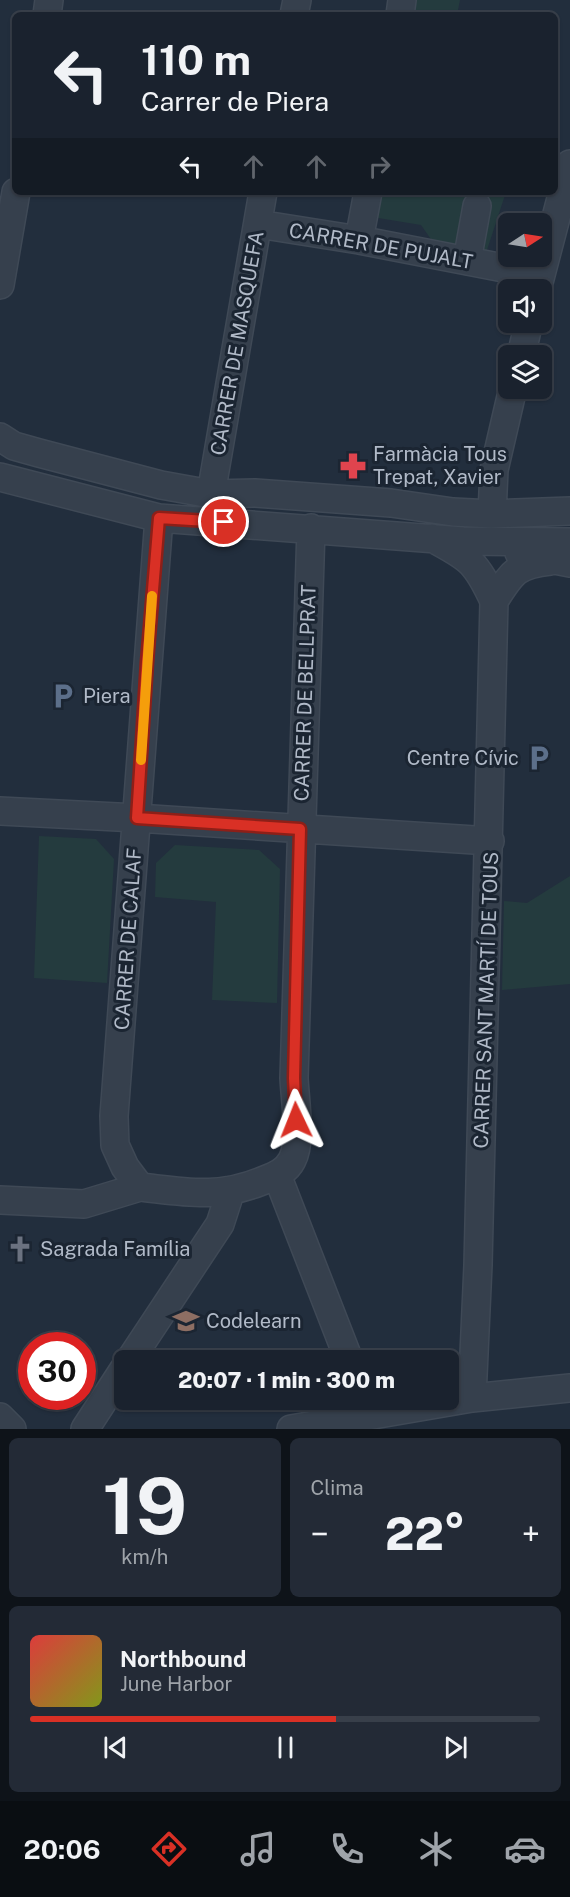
<!DOCTYPE html>
<html lang="es">
<head>
<meta charset="utf-8">
<style>
	:root { --surface:#1a222e; --page:#232a36; --text:#f1f3f6; --muted:#9fa4aa; --line:#383f4a; --accent:#d93025 }
	body { margin:0; font-family:"Public Sans",sans-serif; background:var(--page); color:var(--text); height:100vh; display:flex; flex-direction:column; font-size:22px; white-space:nowrap }
	* { box-sizing:border-box; margin:0 }
	p { font-size:20px; color:var(--muted) }
	.icon { flex:none; width:33px; height:33px; fill:none; stroke:currentColor; stroke-width:2; stroke-linecap:round; stroke-linejoin:round }
	.map { position:relative; height:1429px; overflow:hidden }
	.side { display:flex; flex-direction:column; gap:9px; padding:9px; background:#0e1319; flex:1 }
	.side>* { flex:none }
	.banner { position:absolute; left:12px; top:12px; width:546px; height:183px; border-radius:9px; box-shadow:0 2px 4px #0004,0 0 0 2px var(--line); background:#1a222e; color:var(--text); overflow:hidden }
	.needle { width:39px; rotate:78deg }
	.controls { position:absolute; left:498px; top:213px; display:grid; gap:12px }
	.controls a { display:grid; place-items:center; width:54px; height:54px; border-radius:9px; background:var(--surface); box-shadow:0 2px 4px #0004,0 0 0 2px var(--line); font-size:30px }
	.speed { position:absolute; left:18px; top:1332px; display:flex; gap:12px; font-size:30px; font-weight:700; text-align:center }
	.speed>* { display:grid; place-content:center; width:78px; height:78px; border-radius:50%; background:var(--surface); box-shadow:0 2px 4px #0004,0 0 0 2px var(--line); line-height:1 }
	.speed .limit { border:9px solid #d22; background:#fff; color:#111 }
	.pin { position:absolute; display:grid; place-items:center; width:51px; height:51px; color:#fff; margin:-26px; border:3px solid #fff; border-radius:50%; box-shadow:0 2px 6px #0007 }
	.me { position:absolute; width:66px; margin:-33px; rotate:358deg; stroke-linejoin:round; filter:drop-shadow(0 0 4px #0008) }
	.turn { display:flex; align-items:center; gap:21px; height:126px; padding:0 30px; font-size:27px }
	.turn .icon { width:78px; height:78px; stroke-width:2.5 }
	.turn b { display:block; font-size:42px; line-height:51px }
	.lanes { display:flex; align-items:center; height:57px; padding:0 30px; background:#0003; justify-content:center; gap:30px; direction:ltr }
	.lanes .off { opacity:.35 }
	.big { font-size:45px; font-weight:800; line-height:1.1 }
	.side .tile { flex:1; display:flex; flex-direction:column; justify-content:center; gap:9px; min-width:0; padding:0 21px; border-radius:9px; background:var(--page) }
	.side .dial { align-items:center; gap:0 }
	.dial b { font-size:78px; line-height:1 }
	.song { display:flex; align-items:center; gap:18px }
	.cover { width:72px; height:72px; border-radius:9px; background:linear-gradient(135deg,hsl(0 70% 55%),hsl(70 70% 35%)) }
	.played { height:6px; border-radius:3px; background:linear-gradient(90deg,var(--accent) 60%,var(--line) 60%) }
	.keys { display:flex; justify-content:space-around; direction:ltr }
	.heat { display:flex; justify-content:space-between; align-items:center; font-size:33px; direction:ltr }
	.side .tiles { flex:1; display:grid; gap:9px; grid-template-columns:1fr 1fr }
	.tile:last-child { grid-column:span 2 }
	.trip { position:absolute; left:114px; top:1350px; width:345px; height:60px; border-radius:9px; background:var(--surface); box-shadow:0 2px 4px #0004,0 0 0 2px var(--line); font-weight:800; line-height:60px; text-align:center }
	.tabs { display:flex; height:96px; justify-content:space-around; align-items:center; background:#0a0e12; color:var(--muted) }
	.tabs .icon { width:42px; height:42px }
	.tabs .selected { color:var(--accent) }
	.tabs b { font-size:27px; color:var(--text) }
	.map>svg:first-child { display:block }
	.green { fill:#243b3e }
	.lines { fill:none; stroke-linecap:round; stroke-linejoin:round }
	.minor-casing { stroke:#3f4956; stroke-width:30 }
	.minor { stroke:#36404d; stroke-width:27 }
	.route-casing { stroke:#8d1f18; stroke-width:15 }
	.route { stroke:#d93025; stroke-width:10 }
	.slow { stroke:#f59e0b; stroke-width:10 }
	.labels { text-anchor:middle; stroke-width:6; stroke-linejoin:round; paint-order:stroke }
	.street-label { font-size:20px; fill:#b1bac8; stroke:#1b2532 }
	.poi-label { font-size:20px; fill:#b1bac8; stroke:#1b2532; text-anchor:start }
</style>
</head>
<body>
<div class="map">
<svg width="570" height="1429" viewBox="0 0 570 1429">
	<rect width="100%" height="100%" fill="#222e3d"/>
	<path class="green" d="M391 0H460L457 15H389Z
		M358 192H506L486 253 435 245 421 225 354 214Z
		M39 836 96 839 114 859 107 983 34 978Z
		M175 845 259 850 280 869 277 1003 212 1000 216 902 155 897 156 863Z
		M570 876V984L502 990 504 901 527 903Z"/>
	<g class="lines">
		<g class="minor-casing">
			<path id="minor" d="M47 15 49 0
				M294 15 297 0
				M400 15 402 0
				M258 224 359 240 540 275
				M359 240 368 192
				M467 261 477 206
				M0 285 16 192
				M537 290 570 164
				M521 356 529 322
				M0 437 14 446 39 453 161 485 211 494 255 493 391 503 453 512 492 514 570 511
				M0 477 159 518 463 541 570 542
				M211 494 263 192
				M492 514 494 470 513 388
				M159 518 114 1116 115 1145 125 1167 140 1187C186 1192 218 1199 262 1181 274 1176 286 1172 292 1160 302 1142 295 1100 294 1078L311 528
				M432 538C470 558 476 562 494 601L478 1265 472 1398
				M519 553 570 563
				M494 601C512 573 515 565 550 561
				M0 811 137 818 490 841
				M277 1175 349 1360
				M0 1200 84 1204 140 1187
				M130 1360 220 1224 231 1190
				M0 1417 12 1429
				M85 1429 124 1369
				M291 1429 472 1398 570 1388"/>
		</g>
		<use href="#minor" class="minor"/>
	</g>
	<g class="lines">
		<g class="route-casing">
			<path id="route" d="M224 522 159 518 147 662 137 818 300 829 294 1078 296 1120"/>
		</g>
		<use href="#route" class="route"/>
		<path class="slow" d="M141 760 152 596"/>
	</g>
	<defs>
		<g id="pharmacy-bare" transform="scale(2.07)"><path d="M-2-6h4v4h4v4h-4v4h-4v-4h-4v-4h4Z" fill="#e0444e" stroke="#1b2532" stroke-width="2.5" paint-order="stroke"/></g>
		<g id="parking-bare" transform="scale(2.07)"><path d="M-3.5-5.5H1a3.5 3.5 0 0 1 0 7H-1V5.5H-3.5ZM-1-3.4V-.6H.8a1.4 1.4 0 0 0 0-2.8Z" fill="#5c6f8a" stroke="#1b2532" stroke-width="2.5" paint-order="stroke"/></g>
		<g id="church-bare" transform="scale(2.07)"><path d="M-1.2-6h2.4v3.5h3.3v2.4h-3.3V6h-2.4V-.1h-3.3v-2.4h3.3Z" fill="#6b7280" stroke="#1b2532" stroke-width="2.5" paint-order="stroke"/></g>
		<g id="school-bare" transform="scale(2.07)"><path d="M0-5L7-2L0 1L-7-2ZM-4 1L0 2.5L4 1V4Q0 6-4 4Z" fill="#8d6e63" stroke="#1b2532" stroke-width="2.5" paint-order="stroke"/></g>
	</defs>
	<g fill-rule="evenodd">
		<use href="#pharmacy-bare" x="353" y="466"/>
		<use href="#parking-bare" x="63" y="696"/>
		<use href="#parking-bare" x="539" y="758"/>
		<use href="#church-bare" x="20" y="1249"/>
		<use href="#school-bare" x="186" y="1321"/>
	</g>
	<g class="labels">
		<g class="street-label">
			<text transform="translate(381 246) rotate(10)" y="7">CARRER DE PUJALT</text>
			<text transform="translate(237 343) rotate(-80)" y="7">CARRER DE MASQUEFA</text>
			<text transform="translate(305 693) rotate(-88)" y="7">CARRER DE BELLPRAT</text>
			<text transform="translate(128 939) rotate(-86)" y="7">CARRER DE CALAF</text>
			<text transform="translate(486 1000) rotate(-88)" y="7">CARRER SANT MARTÍ DE TOUS</text>
		</g>
		<g class="poi-label">
			<text x="373" y="461">Farmàcia Tous<tspan x="373" dy="23">Trepat, Xavier</tspan></text>
			<text x="83" y="703">Piera</text>
			<text x="519" y="765" text-anchor="end">Centre Cívic</text>
			<text x="40" y="1256">Sagrada Família</text>
			<text x="206" y="1328">Codelearn</text>
		</g>
	</g>
</svg>
<div class="controls">
<a><svg class="needle" viewBox="-14 -14 28 28"><path d="M0-13l5 13h-10z" fill="#e53935"/><path d="M0 13l5-13h-10z" fill="#9fa4aa"/></svg></a>
<a><svg class="icon" aria-label="sound" viewBox="0 0 24 24"><path d="M4 9h4l5-4v14l-5-4H4zM17 9q2 3 0 6"/></svg></a>
<a><svg class="icon" aria-label="layers" viewBox="0 0 24 24"><path d="M12 4l9 5-9 5-9-5zM3 14l9 5 9-5"/></svg></a>
</div>
<div class="speed"><div class="limit">30</div></div>
<div class="pin" style="left:224px;top:522px;background:#d93025"><svg class="icon" aria-label="arrive" viewBox="0 0 24 24"><path d="M6 21V4h12l-3 4 3 4H6"/></svg></div>
<svg class="me" style="left:296px;top:1120px" viewBox="-20 -20 40 40"><path d="M0-17L14 15 0 8-14 15z" fill="#d93025" stroke="#fff" stroke-width="4"/></svg>
<div class="trip">20:07 · 1 min · 300 m</div>
<div class="banner">
<div class="turn"><svg class="icon" aria-label="left" viewBox="0 0 24 24"><path d="M17 20v-9H6M10 6l-5 5 5 5"/></svg><div><b>110 m</b>Carrer de Piera</div></div>
<div class="lanes"><svg class="icon" aria-label="left" viewBox="0 0 24 24"><path d="M17 20v-9H6M10 6l-5 5 5 5"/></svg><svg class="icon off" aria-label="ahead" viewBox="0 0 24 24"><path d="M12 20V5M6 11l6-6 6 6"/></svg><svg class="icon off" aria-label="ahead" viewBox="0 0 24 24"><path d="M12 20V5M6 11l6-6 6 6"/></svg><svg class="icon off" aria-label="right" viewBox="0 0 24 24"><path d="M7 20v-9h11M14 6l5 5-5 5"/></svg></div>
</div>
</div>
<section class="side">
<div class="tiles">
<div class="tile dial"><b>19</b><p>km/h</p></div>
<div class="tile"><p>Clima</p>
<div class="heat"><a>−</a><b class="big">22°</b><a>+</a></div>
</div>
<div class="tile">
<div class="song"><i class="cover"></i><div><b>Northbound</b><p>June Harbor</p></div></div>
<div class="played"></div>
<div class="keys"><svg class="icon" aria-label="previous" viewBox="0 0 24 24"><path d="M18 5L8 12l10 7zM5 5v14"/></svg><svg class="icon" aria-label="pause" viewBox="0 0 24 24"><path d="M8 5v14M16 5v14"/></svg><svg class="icon" aria-label="next" viewBox="0 0 24 24"><path d="M6 5l10 7-10 7zM19 5v14"/></svg></div>
</div>
</div>
</section>
<nav class="tabs">
<b>20:06</b>
<svg class="icon selected" aria-label="directions" viewBox="0 0 24 24"><path d="M12 3l9 9-9 9-9-9zM9 14v-3h6M13 9l2 2-2 2"/></svg>
<svg class="icon" aria-label="music" viewBox="0 0 24 24"><path d="M9 18V5l10-2v13"/><circle cx="6" cy="18" r="3"/><circle cx="16" cy="16" r="3"/></svg>
<svg class="icon" aria-label="phone" viewBox="0 0 24 24"><path d="M5 4h4l2 5-3 2q2 4 5 5l2-3 5 2v4C11 20 4 13 5 4z"/></svg>
<svg class="icon" aria-label="climate" viewBox="0 0 24 24"><path d="M12 3v18M4 7l16 10M4 17L20 7"/></svg>
<svg class="icon" aria-label="car" viewBox="0 0 24 24"><path d="M5 17H2v-5l4-1 3-4h7l3 4 3 1v5h-3M9 17h6M6 11h13"/><circle cx="7" cy="17" r="2"/><circle cx="17" cy="17" r="2"/></svg>
</nav>
</body>
</html>
